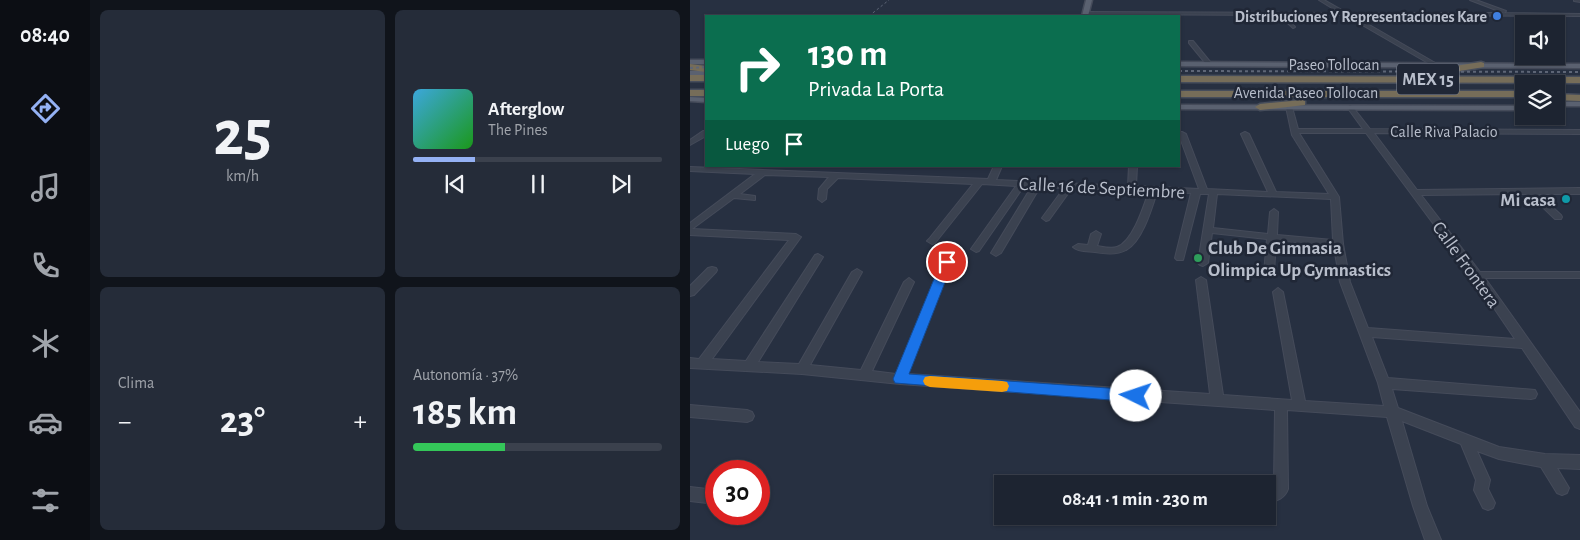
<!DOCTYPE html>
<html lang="es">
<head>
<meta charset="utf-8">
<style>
	:root { --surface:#1d2431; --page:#252c39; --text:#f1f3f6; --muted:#a0a4ab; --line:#3b414d; --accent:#94b1f4 }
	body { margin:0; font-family:"Alegreya Sans",sans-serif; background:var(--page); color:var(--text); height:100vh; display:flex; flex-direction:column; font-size:19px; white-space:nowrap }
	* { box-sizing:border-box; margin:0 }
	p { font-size:16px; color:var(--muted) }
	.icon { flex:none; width:28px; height:28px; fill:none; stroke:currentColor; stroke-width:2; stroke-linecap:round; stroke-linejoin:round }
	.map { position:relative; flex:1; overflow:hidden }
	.sheet { display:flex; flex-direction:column; gap:10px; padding:10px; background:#10141b; width:600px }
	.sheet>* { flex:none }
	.guide { position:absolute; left:15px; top:15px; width:475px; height:152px; border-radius:0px; box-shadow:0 1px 4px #0004,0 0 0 1px var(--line); background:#0b6e4f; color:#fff; overflow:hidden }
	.fabs { position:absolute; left:825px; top:15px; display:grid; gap:10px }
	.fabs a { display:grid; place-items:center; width:50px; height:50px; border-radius:0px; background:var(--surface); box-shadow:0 1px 4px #0004,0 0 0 1px var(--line); font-size:25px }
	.speed { position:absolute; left:15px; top:460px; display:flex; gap:10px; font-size:25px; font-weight:700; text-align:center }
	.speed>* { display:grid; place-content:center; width:65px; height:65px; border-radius:50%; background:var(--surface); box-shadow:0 1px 4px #0004,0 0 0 1px var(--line); line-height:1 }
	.speed .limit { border:8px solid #d22; background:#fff; color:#111 }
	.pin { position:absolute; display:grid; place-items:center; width:42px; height:42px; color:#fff; margin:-21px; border:2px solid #fff; border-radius:50%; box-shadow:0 1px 5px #0007 }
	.me { position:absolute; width:55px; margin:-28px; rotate:274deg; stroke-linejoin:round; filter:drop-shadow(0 0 4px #0008) }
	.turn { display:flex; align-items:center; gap:18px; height:105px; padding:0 20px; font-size:22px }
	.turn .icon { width:65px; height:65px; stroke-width:2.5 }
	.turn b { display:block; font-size:35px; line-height:42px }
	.then { display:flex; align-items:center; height:48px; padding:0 20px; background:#0003; gap:10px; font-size:19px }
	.big { font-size:38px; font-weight:700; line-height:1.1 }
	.sheet .card { flex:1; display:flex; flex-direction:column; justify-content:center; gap:8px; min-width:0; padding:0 18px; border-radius:8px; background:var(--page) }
	.sheet .dial { align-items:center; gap:0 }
	.dial b { font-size:65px; line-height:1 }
	.song { display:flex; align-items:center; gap:15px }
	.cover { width:60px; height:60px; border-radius:8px; background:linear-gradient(135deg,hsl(200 70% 55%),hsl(120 70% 35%)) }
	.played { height:5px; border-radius:2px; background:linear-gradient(90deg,var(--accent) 25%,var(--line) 25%) }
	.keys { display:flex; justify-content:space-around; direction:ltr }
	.heat { display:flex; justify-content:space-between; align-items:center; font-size:28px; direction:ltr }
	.charge { height:8px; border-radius:4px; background:linear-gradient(90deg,#34c759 37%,var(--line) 0) }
	.sheet .tiles { flex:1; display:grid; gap:10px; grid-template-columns:repeat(2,1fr) }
	.trip { position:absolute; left:304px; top:475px; width:282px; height:50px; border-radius:0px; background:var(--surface); box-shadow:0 1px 4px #0004,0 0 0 1px var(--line); font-weight:700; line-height:50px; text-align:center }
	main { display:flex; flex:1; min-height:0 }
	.tabs { display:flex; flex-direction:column; width:90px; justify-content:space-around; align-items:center; background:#0c0e14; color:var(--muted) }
	.tabs .icon { width:35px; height:35px }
	.tabs .on { color:var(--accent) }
	.tabs b { font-size:22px; color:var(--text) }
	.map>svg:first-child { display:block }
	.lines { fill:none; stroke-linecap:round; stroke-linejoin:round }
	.minor-casing { stroke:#454b5a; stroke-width:2 }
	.major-casing { stroke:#454b5a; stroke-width:3 }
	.highway-casing { stroke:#464d5b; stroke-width:3 }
	.minor { fill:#3b4250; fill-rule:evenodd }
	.major { fill:#5a6170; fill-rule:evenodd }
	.highway { fill:#766d59; fill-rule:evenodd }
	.rail-far1 { stroke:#5e6677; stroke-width:1; stroke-dasharray:2.5 2.5; stroke-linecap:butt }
	.rail { stroke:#5e6677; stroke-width:2; stroke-dasharray:3 3; stroke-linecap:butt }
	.route { fill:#1a73e8; stroke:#114b97 }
	.slow { fill:#f59e0b }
	.shop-dot { fill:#3f7fe0; stroke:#202736; stroke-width:2 }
	.culture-dot { fill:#0f9aa8; stroke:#202736; stroke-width:2 }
	.leisure-dot { fill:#2e9e5b; stroke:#202736; stroke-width:2 }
	.labels { text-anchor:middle; stroke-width:5; stroke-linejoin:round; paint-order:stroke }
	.far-poi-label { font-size:16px; font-weight:bold; fill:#b8becb; stroke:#202736; text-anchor:end }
	.far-street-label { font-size:16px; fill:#b8becb; stroke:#202736 }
	.shield { fill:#202736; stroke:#8a919e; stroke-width:1 }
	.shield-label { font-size:18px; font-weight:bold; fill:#b8becb }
	.street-label { font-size:19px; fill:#b8becb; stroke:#202736 }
	.poi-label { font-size:19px; font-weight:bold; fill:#b8becb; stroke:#202736; text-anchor:end }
</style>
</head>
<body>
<main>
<nav class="tabs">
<b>08:40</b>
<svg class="icon on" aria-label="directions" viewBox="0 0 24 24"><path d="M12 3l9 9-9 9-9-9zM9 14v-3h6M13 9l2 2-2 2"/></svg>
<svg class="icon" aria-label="music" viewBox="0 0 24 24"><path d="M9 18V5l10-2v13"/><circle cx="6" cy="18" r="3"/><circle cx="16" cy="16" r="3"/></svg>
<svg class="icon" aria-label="phone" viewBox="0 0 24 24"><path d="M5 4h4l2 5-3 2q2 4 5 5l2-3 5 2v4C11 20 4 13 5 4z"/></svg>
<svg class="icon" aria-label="climate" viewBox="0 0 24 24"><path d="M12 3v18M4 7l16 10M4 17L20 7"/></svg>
<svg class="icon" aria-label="car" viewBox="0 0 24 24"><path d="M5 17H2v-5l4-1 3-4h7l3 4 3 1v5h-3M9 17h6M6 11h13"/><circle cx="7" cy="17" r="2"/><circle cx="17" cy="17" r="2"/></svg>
<svg class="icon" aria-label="filters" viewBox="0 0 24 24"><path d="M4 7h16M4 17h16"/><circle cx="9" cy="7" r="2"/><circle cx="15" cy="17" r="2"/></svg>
</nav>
<section class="sheet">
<div class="tiles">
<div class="card dial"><b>25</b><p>km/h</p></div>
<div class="card">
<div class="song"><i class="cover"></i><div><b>Afterglow</b><p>The Pines</p></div></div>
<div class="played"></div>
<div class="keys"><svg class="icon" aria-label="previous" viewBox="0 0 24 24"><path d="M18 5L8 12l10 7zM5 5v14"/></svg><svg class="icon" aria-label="pause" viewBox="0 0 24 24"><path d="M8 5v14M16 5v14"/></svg><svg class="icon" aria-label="next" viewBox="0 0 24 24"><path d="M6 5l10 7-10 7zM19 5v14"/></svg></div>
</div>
<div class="card"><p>Clima</p>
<div class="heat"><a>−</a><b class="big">23°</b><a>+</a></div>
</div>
<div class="card"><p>Autonomía · 37%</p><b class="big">185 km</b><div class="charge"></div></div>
</div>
</section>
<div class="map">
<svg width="890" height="540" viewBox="0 0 890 540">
	<rect width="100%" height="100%" fill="#273041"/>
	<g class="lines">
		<g class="minor-casing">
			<path id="minor" d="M629 0H634L657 13H814L780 0H786L816 11 814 13 890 14V16L662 15 747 64V66L745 67 655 15H594L605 27 603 28 589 15 395 14 393 13 395 12 650 13Z
				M884 0H890V2L884 1Z
				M499 41H503L521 63V65H517L499 43Z
				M599 105 602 107 608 129H673L657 107 660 105 662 106 680 129 890 130V134L684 133 727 190 890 188V194H848L871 215 872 217 871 219H865L839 194 731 195 790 272H890V278H795L890 412V429L885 427 832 348 682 337 698 378 845 390 847 394 845 398 841 399 702 389 708 408 809 447 855 454 890 455V469L867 468 879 488 877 493 872 495 867 493 851 467 809 459 787 451 800 480 798 489 805 503 803 508 798 510 793 508 784 490 786 480 771 444 712 421 737 506 751 540H735L723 506 697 417 597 410 598 489C595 498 587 501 578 503V489L584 486 585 410 210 384 112 374 0 368V358L9 359 99 240 0 235V223L65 174 0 171V167L298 179 304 166H312L306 180 438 186 439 166H447L446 186 509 189 489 135V132H492L496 134 517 189 578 192 551 134 555 132 559 134 586 192 639 194 602 135 596 107ZM609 133H676L783 277 825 339 678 328 660 282 653 244 649 197ZM75 175 139 177 129 189 128 199 132 202 136 199 137 189 148 178 283 184 239 239 237 241 242 244 245 243 292 184 326 186 281 249 286 252 289 251 334 186H342L301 253 306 256 311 253 350 187 374 188 352 218 356 221 359 220 382 188 459 191C454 205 443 242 427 247 421 249 413 247 407 246L411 234 406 231 401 234 398 245 388 244 383 247C388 252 398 251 405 252 416 254 427 255 436 250 452 242 462 208 467 192L501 193 485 258 487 260H493L510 194H519L508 263 510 265 513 266 518 263 522 233 577 239 574 273 579 276 584 273 586 240 644 247 650 282 688 383 694 406 615 401 593 292 588 288 583 292 602 400 533 395 516 280 511 277 506 280 520 394 218 374 262 262 257 259 252 262 206 374 182 371 224 282 219 278 214 282 171 370 120 365 172 272 167 269 162 272 109 364 68 362 133 257 128 254 125 255 56 361 22 359 111 237 106 234 2 229 44 198 65 200V196L50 194ZM527 194 641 199 643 240 587 235 588 212 584 209 580 212 578 234 523 228Z
				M13 131H16V136L0 145V140Z
				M22 267 26 268 27 270 26 272 4 295 0 296V286L18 268Z
				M0 405 57 410 62 412 64 416 62 420 57 422 0 417Z
				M0 487 26 490V504L0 501Z"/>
		</g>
		<g class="major-casing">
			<path id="major" d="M396 0H402L398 16H392Z
				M0 60H16V64H0Z
				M489 62 890 64V68L489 66Z
				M0 71H16V75H0Z
				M0 97 16 98V102L0 101Z
				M866 102H890V106H866Z
				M489 105 834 106V110L489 109Z"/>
		</g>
		<g class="highway-casing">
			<path id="highway" d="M791 62 794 63V67L745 75 741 72 745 69Z
				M0 64 16 66V72L0 70Z
				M0 75H16V81H0Z
				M489 76 890 77V83L489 82Z
				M0 90H16V96H0Z
				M489 91H834V97H489Z
				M866 94 890 95V101L866 100Z
				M612 100 615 101V105L570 110 565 107 570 104Z"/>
		</g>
		<use href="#minor" class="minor"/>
		<use href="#major" class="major"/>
		<use href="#highway" class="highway"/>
		<path class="rail-far1" d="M179 16 199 0"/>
		<path class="rail" d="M0 68 16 67
			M489 71 890 72"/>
	</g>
	<path class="route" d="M257 258 263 262 219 374 446 390 451 392 453 396 451 400 446 402 205 383 203 379 251 262Z"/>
	<path class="slow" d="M240 376 312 381 317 382 319 386 317 391 312 392 240 387 235 385 233 381 235 377Z"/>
	<circle class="shop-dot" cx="807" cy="16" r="5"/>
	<circle class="culture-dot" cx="876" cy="199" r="5"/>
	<circle class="leisure-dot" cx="508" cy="258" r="5"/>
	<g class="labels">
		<g class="far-poi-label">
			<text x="797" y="22">Distribuciones Y Representaciones Kare</text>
		</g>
		<g class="far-street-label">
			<text x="644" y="70">Paseo Tollocan</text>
			<text x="616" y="98">Avenida Paseo Tollocan</text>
			<text x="754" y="137">Calle Riva Palacio</text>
		</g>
		<rect class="shield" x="707" y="63.5" width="62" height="31" rx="4"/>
		<g class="shield-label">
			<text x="738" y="85">MEX 15</text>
		</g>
		<g class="street-label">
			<text transform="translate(412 187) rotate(3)" y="7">Calle 16 de Septiembre</text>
			<text transform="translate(777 264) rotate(54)" y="7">Calle Frontera</text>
		</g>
		<g class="poi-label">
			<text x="866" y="206">Mi casa</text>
			<text x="518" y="254" text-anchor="start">Club De Gimnasia<tspan x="518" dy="22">Olimpica Up Gymnastics</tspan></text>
		</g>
	</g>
</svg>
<div class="fabs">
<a><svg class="icon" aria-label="sound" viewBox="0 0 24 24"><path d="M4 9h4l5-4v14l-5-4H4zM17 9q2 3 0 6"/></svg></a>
<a><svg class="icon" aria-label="layers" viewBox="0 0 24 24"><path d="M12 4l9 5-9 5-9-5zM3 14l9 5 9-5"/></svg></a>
</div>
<div class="speed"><div class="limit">30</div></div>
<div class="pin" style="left:257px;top:262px;background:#d93025"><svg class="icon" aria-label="arrive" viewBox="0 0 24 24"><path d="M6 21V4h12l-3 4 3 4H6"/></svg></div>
<svg class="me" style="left:446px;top:396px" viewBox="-20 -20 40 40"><circle r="19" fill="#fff"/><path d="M0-13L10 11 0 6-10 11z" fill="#1a73e8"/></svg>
<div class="trip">08:41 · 1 min · 230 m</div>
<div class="guide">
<div class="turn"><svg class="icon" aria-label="right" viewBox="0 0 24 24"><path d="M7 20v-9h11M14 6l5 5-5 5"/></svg><div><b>130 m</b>Privada La Porta</div></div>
<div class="then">Luego<svg class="icon" aria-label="arrive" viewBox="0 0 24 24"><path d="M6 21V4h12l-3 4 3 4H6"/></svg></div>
</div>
</div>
</main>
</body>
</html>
